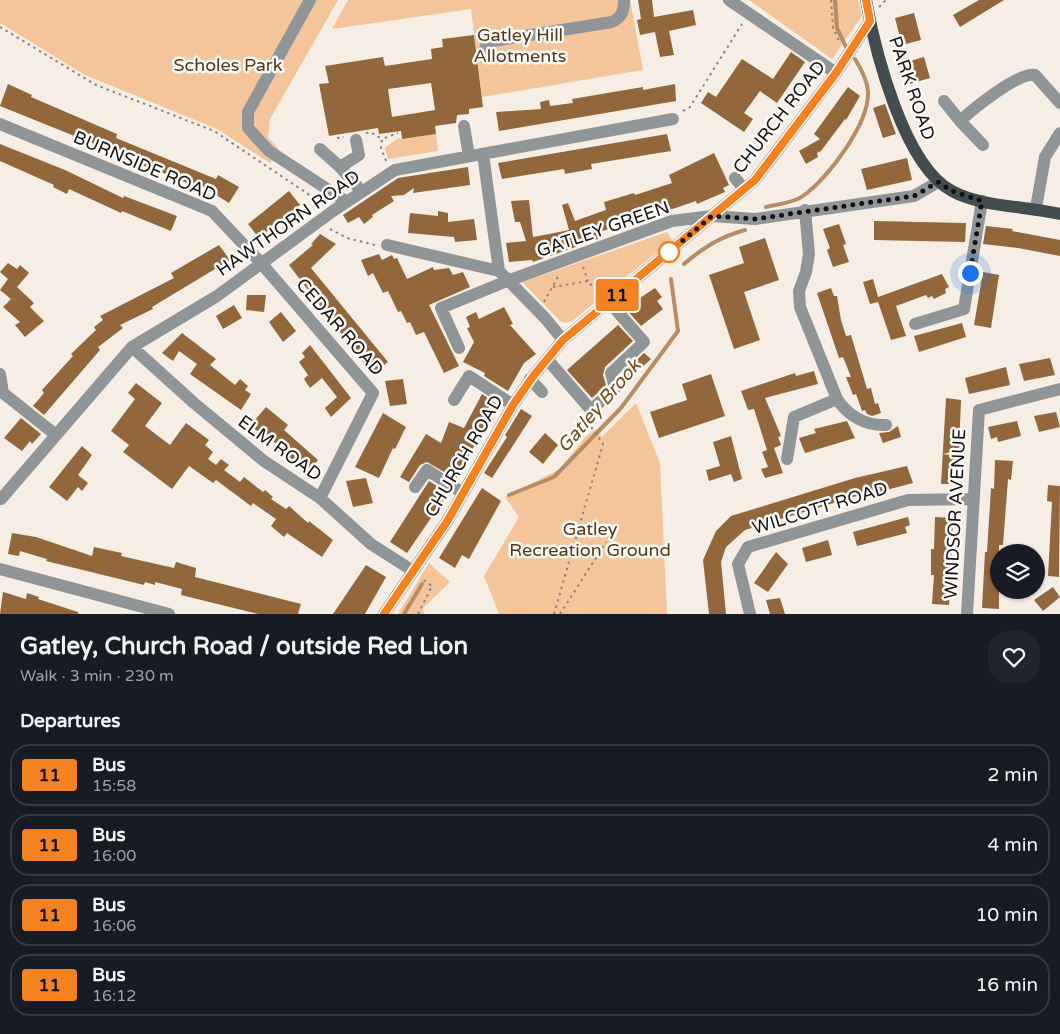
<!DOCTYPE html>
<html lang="en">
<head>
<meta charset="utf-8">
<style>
	:root { --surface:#171b24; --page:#20242c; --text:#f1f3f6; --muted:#9ea1a6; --line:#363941 }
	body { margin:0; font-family:"Varela Round",sans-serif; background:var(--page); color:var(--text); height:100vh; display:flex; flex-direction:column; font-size:19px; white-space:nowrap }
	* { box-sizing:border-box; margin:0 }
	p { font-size:16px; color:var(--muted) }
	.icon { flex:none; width:28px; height:28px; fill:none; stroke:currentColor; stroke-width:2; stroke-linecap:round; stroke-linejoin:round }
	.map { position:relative; height:614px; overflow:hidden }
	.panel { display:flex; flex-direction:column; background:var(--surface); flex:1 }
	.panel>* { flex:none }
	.badge { padding:0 10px; border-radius:4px; font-size:18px; line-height:32px }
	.fabs { position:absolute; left:990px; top:544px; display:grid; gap:10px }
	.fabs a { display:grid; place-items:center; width:55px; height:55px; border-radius:50%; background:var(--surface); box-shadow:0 1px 4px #0004; font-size:25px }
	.you { position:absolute; width:25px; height:25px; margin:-12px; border:4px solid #fff; border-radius:50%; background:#1a73e8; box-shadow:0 0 0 8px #1a73e833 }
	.map>.badge { position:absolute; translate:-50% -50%; box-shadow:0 0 0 2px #fff }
	h2 { padding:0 20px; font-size:19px; line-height:45px }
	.round { display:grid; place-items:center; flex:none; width:52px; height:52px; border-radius:20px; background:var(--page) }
	.overview { display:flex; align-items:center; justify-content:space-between; height:85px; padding:0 20px }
	h1 { font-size:24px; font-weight:700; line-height:38px }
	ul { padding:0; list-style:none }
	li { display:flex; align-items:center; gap:15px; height:62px; margin:0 10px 8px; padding:0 10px; border:2px solid var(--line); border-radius:20px }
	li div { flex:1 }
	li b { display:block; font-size:19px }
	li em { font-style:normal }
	li .badge { min-width:55px; font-weight:700; text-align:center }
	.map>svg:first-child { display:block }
	.green { fill:#f4c59a }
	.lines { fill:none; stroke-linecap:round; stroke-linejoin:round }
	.stream { stroke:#b98c61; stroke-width:4 }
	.building { fill:#92673c; fill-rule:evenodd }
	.path { stroke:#8b857f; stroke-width:2; stroke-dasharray:2.5 4; stroke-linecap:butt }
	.minor { stroke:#909597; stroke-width:12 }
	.major { stroke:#434c4f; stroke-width:12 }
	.line-casing { stroke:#fff; stroke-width:11 }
	.line { stroke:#f58220; stroke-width:8 }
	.walk { stroke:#15120f; stroke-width:5; stroke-dasharray:0 9 }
	.stop-dot { fill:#fff; stroke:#f58220; stroke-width:2.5 }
	.labels { text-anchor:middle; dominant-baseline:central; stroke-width:5; stroke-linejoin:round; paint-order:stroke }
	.park-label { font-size:18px; fill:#573614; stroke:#fefcfa }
	.street-label { font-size:18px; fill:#15120f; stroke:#fefcfa }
	.water-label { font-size:19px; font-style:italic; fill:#774916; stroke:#fefcfa }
</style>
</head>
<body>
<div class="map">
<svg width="1060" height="614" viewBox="0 0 1060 614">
	<rect width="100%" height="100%" fill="#f6ede5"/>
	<path class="green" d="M 0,0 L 338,0 L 270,119 L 268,137 L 279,150 L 270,163 L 217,129 L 85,75 L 0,23 Z
		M 348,0 L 630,0 L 643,70 L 482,97 L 471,9 L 332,29 Z
		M 749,0 L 858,0 L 862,16 L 832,59 Z
		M 436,134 L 438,151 L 388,159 L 385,148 L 398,138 L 402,139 Z
		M 667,232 L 672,240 L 572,321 L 565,323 L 560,321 L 522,282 Z
		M 636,403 L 660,463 L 667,614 L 499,614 L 484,576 L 519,517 L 505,497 L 560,469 L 586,436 L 596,429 L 602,437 Z
		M 429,563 L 450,582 L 423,608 L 424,614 L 398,614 Z"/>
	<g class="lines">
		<path class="stream" d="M 835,0 L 837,28 L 846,47
			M 766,207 C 777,204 794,203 803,196 C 828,178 870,123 868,91 C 867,81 860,67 855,59
			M 684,264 C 704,247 720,237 745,230
			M 509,495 L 554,477 L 621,408 L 678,331 L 671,279
			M 404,614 L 422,584"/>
	</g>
	<path class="building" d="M 638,0 L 652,0 L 654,17 L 693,10 L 696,25 L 669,31 L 674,55 L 660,57 L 655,32 L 640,35 L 637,20 L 641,19 Z
		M 979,0 L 1004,0 L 960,27 L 953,15 Z
		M 914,13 L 921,40 L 902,45 L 895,18 Z
		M 474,35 L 483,107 L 469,109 L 469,114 L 457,115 L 456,123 L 435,126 L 436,134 L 402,139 L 401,131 L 379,134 L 378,128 L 329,136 L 319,84 L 329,83 L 325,66 L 383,57 L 385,66 L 432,59 L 431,49 L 443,47 L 442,39 ZM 431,83 L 435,110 L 392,117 L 388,89 Z
		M 791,52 L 805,62 L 777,103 L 760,91 L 744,113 L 753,119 L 744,132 L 701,103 L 708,92 L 716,97 L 742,59 L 773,79 Z
		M 924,57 L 930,78 L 906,85 L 900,64 Z
		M 8,84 L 32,95 L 31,97 L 117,134 L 116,138 L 216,179 L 218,175 L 239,187 L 229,203 L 200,185 L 198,189 L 179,179 L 118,156 L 119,154 L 0,106 Z
		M 675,84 L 676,101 L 499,131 L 496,112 L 541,109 L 540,102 L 549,100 L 550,106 L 573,103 L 572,99 L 643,87 L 643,90 Z
		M 848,87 L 860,96 L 846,120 L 845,119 L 821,151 L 817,153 L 818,157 L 806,164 L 799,151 L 820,139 L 814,134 Z
		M 885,104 L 896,134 L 883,138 L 873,108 Z
		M 667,134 L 671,151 L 591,164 L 592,169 L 565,174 L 564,169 L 502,179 L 498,163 Z
		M 0,144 L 65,170 L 123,198 L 124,196 L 177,216 L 171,231 L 122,211 L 121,213 L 69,189 L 67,194 L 53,187 L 54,185 L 0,161 Z
		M 714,153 L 729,185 L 723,188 L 725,192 L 697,204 L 696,201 L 643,219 L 640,210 L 609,219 L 612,228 L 596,233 L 598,239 L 533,262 L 532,260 L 509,262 L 506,243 L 526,241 L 520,222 L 515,222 L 511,201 L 529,200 L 533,237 L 549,234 L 569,230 L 562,205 L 568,203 L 575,221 L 606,210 L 604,202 L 634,193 L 635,195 L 672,183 L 669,175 Z
		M 907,158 L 912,180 L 867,190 L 861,169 Z
		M 468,167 L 470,185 L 413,193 L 414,188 L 404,195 L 391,196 L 394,201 L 372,215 L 373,217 L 364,224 L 359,217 L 348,223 L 343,215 L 398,178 Z
		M 289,191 L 300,205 L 259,238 L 248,224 Z
		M 438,211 L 448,213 L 448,222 L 474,219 L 477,240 L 455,242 L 454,237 L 408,233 L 410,213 L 438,216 Z
		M 874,221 L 966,223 L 965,242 L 874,240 Z
		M 839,224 L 846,244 L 843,245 L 849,262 L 833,267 L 827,250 L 830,248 L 823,229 Z
		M 986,226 L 1013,229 L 1012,231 L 1060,240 L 1060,256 L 1018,248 L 983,244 Z
		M 320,234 L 336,244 L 311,268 L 388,362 L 372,374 L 289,265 L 313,245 L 311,244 Z
		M 765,238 L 779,280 L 744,292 L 760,340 L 734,349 L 709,275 L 744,263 L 739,247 Z
		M 219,245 L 230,260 L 152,307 L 153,309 L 120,325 L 123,328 L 98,347 L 100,350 L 44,415 L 33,406 L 44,393 L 42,390 L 73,356 L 71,354 L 96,330 L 94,327 L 103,320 L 100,316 L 174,278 L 171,273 Z
		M 379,254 L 382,260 L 392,255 L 394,259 L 397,258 L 407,279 L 433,267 L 434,270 L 449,268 L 453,275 L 463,272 L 470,287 L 429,305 L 459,366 L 444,373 L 424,332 L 416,335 L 410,322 L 407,323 L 401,311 L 398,312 L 388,291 L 383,293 L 373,273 L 368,276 L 361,260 Z
		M 8,263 L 17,269 L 20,265 L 29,273 L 17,287 L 34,303 L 30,307 L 44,321 L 25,337 L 15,325 L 20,322 L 3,307 L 11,299 L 0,290 L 8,279 L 0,272 Z
		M 983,272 L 999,275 L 991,328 L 974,325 Z
		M 942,274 L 949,287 L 945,289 L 946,293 L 934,299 L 932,296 L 928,298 L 926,295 L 896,306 L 906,336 L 891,340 L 878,302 L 870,304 L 863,282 L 873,279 L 878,297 Z
		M 655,288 L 662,297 L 657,301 L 663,309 L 641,326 L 625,308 Z
		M 831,288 L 834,296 L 837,296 L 841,320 L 846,336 L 851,335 L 867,389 L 871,388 L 875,404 L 878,403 L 881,413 L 872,416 L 867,414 L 865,410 L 862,411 L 856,394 L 853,395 L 846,377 L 851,377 L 843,357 L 839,358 L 817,293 Z
		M 247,295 L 266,295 L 264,312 L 246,310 Z
		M 234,305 L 242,318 L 223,329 L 216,316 Z
		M 504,307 L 513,324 L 510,325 L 536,354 L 524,363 L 508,391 L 484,376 L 485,373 L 463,362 L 474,342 L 467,328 L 470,327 L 466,317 L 476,312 L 479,319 Z
		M 281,312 L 296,331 L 283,342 L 269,322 Z
		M 962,323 L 966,337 L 919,352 L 914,336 Z
		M 618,325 L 633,341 L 605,367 L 603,375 L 606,385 L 592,398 L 567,370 Z
		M 182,333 L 216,359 L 210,365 L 235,385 L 240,379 L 248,386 L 245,390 L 251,394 L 241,410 L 190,374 L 197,364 L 179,351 L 173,361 L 162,353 Z
		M 310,345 L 351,398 L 331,417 L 325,408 L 337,397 L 322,378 L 310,388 L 304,379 L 308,375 L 299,362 L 305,357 L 302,353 Z
		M 644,353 L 651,359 L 624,384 L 620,376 Z
		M 1050,358 L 1055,375 L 1024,381 L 1019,364 Z
		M 1006,367 L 1010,385 L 969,394 L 965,378 Z
		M 814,371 L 818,384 L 765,398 L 781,436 L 778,437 L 781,445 L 774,448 L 783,473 L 765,478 L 761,469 L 768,467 L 762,452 L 767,450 L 754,409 L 748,410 L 741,391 L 795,373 L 796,376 Z
		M 711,374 L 725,416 L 659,438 L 650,412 L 687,400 L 682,384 Z
		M 403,379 L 407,404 L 390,406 L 385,381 Z
		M 136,383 L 162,403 L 145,426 L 170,445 L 186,423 L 209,440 L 205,445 L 213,452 L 208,459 L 216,465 L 221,459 L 229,465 L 224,470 L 240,482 L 244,477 L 263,492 L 265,490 L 273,497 L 271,499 L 286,509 L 289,506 L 308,523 L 309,521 L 333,540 L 322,557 L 287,533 L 284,537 L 271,526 L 276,519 L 253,503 L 251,506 L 216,480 L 213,483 L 189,466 L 172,489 L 123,452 L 129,445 L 111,431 L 135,399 L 128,393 Z
		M 482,394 L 497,404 L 456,479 L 427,462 L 420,465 L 409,482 L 400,477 L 426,434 L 441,443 L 449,422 L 464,428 Z
		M 946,398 L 961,400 L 959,450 L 943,454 L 959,456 L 957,484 L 941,484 Z
		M 266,407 L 288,425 L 284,430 L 318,460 L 308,473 L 284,452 L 286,450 L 250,426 Z
		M 521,409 L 532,416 L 492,478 L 484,473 L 507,437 L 505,435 Z
		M 1056,412 L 1060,427 L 1039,432 L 1034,416 Z
		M 383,413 L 406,427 L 395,449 L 393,448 L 379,478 L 355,467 Z
		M 21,418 L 41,434 L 32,444 L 30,441 L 22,451 L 4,438 Z
		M 847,421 L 855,438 L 805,453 L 799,438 L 816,433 L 814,429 Z
		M 1017,421 L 1021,436 L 998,442 L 997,437 L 991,439 L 988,427 Z
		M 898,426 L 901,437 L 883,443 L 879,433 L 889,432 Z
		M 545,433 L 558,445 L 543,464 L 529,452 Z
		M 731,436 L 742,479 L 734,482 L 731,474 L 709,481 L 706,470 L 720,466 L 713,442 Z
		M 82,446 L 92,455 L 78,475 L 88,483 L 82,491 L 78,487 L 67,501 L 49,487 Z
		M 995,460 L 1013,461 L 1011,480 L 1008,479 L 1003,545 L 999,545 L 999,609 L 982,608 L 985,552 L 987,552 L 991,488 L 994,489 Z
		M 907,466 L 913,483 L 860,497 L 860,495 L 745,530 L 726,547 L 721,562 L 726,614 L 709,614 L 703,560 L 716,531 L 731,516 L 855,478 Z
		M 366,478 L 373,503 L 353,507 L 346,481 Z
		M 429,481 L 448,493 L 407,553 L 390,542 Z
		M 1048,485 L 1060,486 L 1059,577 L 1048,576 L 1052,502 L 1047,501 Z
		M 482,488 L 501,501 L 469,559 L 462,555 L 455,568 L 439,558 Z
		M 908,517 L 910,525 L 905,527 L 907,533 L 857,546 L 853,532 Z
		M 935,517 L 953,518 L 949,605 L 932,604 L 934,575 L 931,575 L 931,549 L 934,549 Z
		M 12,533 L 36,537 L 92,556 L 94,547 L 122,553 L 121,556 L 174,568 L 176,562 L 196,568 L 195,577 L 301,604 L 298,614 L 258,614 L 181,595 L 182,589 L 155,582 L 155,585 L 145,582 L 144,585 L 46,561 L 47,559 L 20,551 L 19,556 L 8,554 Z
		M 828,540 L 832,555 L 806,562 L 802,548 Z
		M 776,552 L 788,564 L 768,592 L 754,583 Z
		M 366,565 L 386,577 L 365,614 L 333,614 Z
		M 1053,587 L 1060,597 L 1043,611 L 1034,600 Z
		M 3,592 L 26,599 L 27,593 L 39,597 L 38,599 L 78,612 L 78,614 L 0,614 Z
		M 780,598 L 785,614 L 770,614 L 766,600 Z"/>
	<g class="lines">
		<path class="path" d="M 831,0 L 833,28 L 840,43
			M 879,7 L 886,0
			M 0,27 L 96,85 L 214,131 L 323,204
			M 683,111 L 690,107 L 742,24
			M 366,133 L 370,132 L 382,139
			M 337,138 L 344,137
			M 386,161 L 381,148 L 382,139 L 398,133
			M 330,229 L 347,238 L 375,245
			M 583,267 L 588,281
			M 553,287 L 588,281 L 599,295
			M 544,302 L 559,275
			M 418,614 L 432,586 L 422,579
			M 554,614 L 603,444 L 587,421
			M 560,614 L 606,542"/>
		<path class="minor" d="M 310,0 L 248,112 L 248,128 L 269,151 L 347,202
			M 729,0 L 836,73
			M 485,50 L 487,42 L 612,22 C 622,17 624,11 624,0
			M 944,101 L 960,121
			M 0,124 L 212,211 L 261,263 L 373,393 L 320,498
			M 464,126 L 469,156
			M 983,145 L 960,121 C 973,109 1018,72 1035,75 L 1060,103
			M 320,149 L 340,167 L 362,192
			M 483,154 L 499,271
			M 340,167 L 359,155 L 356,140
			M 735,178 L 744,189
			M 1036,208 L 1045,157 L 1060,133
			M 387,245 L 499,271 L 545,318 L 563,340
			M 915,324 L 964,309 L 982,201
			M 132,347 L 194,403 L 264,461 L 320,498 L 371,544 L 413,571
			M 459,348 L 441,308 L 507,281 L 672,221 L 712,216 L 755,219 L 914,196 L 938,182
			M 547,359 L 591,410 L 615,388 L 611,373 L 644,342 L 609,302
			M 0,374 L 3,393 L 56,435
			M 530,379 L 542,392
			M 837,399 C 848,416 866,426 886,425
			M 454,400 L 469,376 L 513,405
			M 787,459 L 794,417 L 837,399 L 800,307 L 799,291 L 806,272 L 809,254 L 805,210
			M 415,487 L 427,470 L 463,493
			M 1,499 L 132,347 L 217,296 L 333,211 L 395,170 L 673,119
			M 0,569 L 169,614
			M 384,614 L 448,520 L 513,405 L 534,375 L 563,340 L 755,180 L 836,73 L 870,21
			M 750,614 L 738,564 L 748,547 L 908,500 L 973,499
			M 967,614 L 979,410 L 1060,389"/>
		<path class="major" d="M 866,0 C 875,51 904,166 952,191 C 981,207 1027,206 1060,214"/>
	</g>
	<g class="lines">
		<defs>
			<path id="line" d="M 384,614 L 448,520 L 513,405 L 534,375 L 563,340 L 755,180 L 836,73 L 870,21 L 866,0"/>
		</defs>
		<use href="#line" class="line-casing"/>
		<use href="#line" class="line"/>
		<path class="walk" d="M 669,252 L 712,216 L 755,219 L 914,196 L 938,182 L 952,191 L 982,201 L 970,273"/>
	</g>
	<circle class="stop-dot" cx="669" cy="252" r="10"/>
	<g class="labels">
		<g class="park-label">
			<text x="520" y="35">Gatley Hill<tspan x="520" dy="21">Allotments</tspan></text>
			<text x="228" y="65">Scholes Park</text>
			<text x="590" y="529">Gatley<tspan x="590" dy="21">Recreation Ground</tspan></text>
		</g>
		<g class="street-label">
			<text transform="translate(912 88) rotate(71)">PARK ROAD</text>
			<text transform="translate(779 117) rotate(-52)">CHURCH ROAD</text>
			<text transform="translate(145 166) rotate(23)">BURNSIDE ROAD</text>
			<text transform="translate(288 223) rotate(-35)">HAWTHORN ROAD</text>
			<text transform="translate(603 229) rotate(-19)">GATLEY GREEN</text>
			<text transform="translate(340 327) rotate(49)">CEDAR ROAD</text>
			<text transform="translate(280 448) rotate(36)">ELM ROAD</text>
			<text transform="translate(464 456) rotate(-60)">CHURCH ROAD</text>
			<text transform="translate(820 508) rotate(-17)">WILCOTT ROAD</text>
			<text transform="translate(955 514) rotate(-87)">WINDSOR AVENUE</text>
		</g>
		<g class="water-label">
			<text transform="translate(599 406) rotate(-49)">Gatley Brook</text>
		</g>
	</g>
</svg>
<div class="fabs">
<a><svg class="icon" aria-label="layers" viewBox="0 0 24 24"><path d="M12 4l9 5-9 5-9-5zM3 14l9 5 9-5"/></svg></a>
</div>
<div class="you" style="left:970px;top:273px"></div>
<b class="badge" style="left:617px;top:295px;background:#f58220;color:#111">11</b>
</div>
<section class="panel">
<div class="overview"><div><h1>Gatley, Church Road / outside Red Lion</h1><p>Walk · 3 min · 230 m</p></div><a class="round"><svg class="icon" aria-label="heart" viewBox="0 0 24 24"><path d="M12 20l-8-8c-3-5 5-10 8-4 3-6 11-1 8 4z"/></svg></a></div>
<h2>Departures</h2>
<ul>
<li><span class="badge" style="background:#f58220;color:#111">11</span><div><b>Bus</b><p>15:58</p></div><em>2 min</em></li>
<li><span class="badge" style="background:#f58220;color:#111">11</span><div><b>Bus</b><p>16:00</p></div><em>4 min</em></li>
<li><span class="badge" style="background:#f58220;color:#111">11</span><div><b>Bus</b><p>16:06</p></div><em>10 min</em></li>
<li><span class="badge" style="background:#f58220;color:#111">11</span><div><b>Bus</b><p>16:12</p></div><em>16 min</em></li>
</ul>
</section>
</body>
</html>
